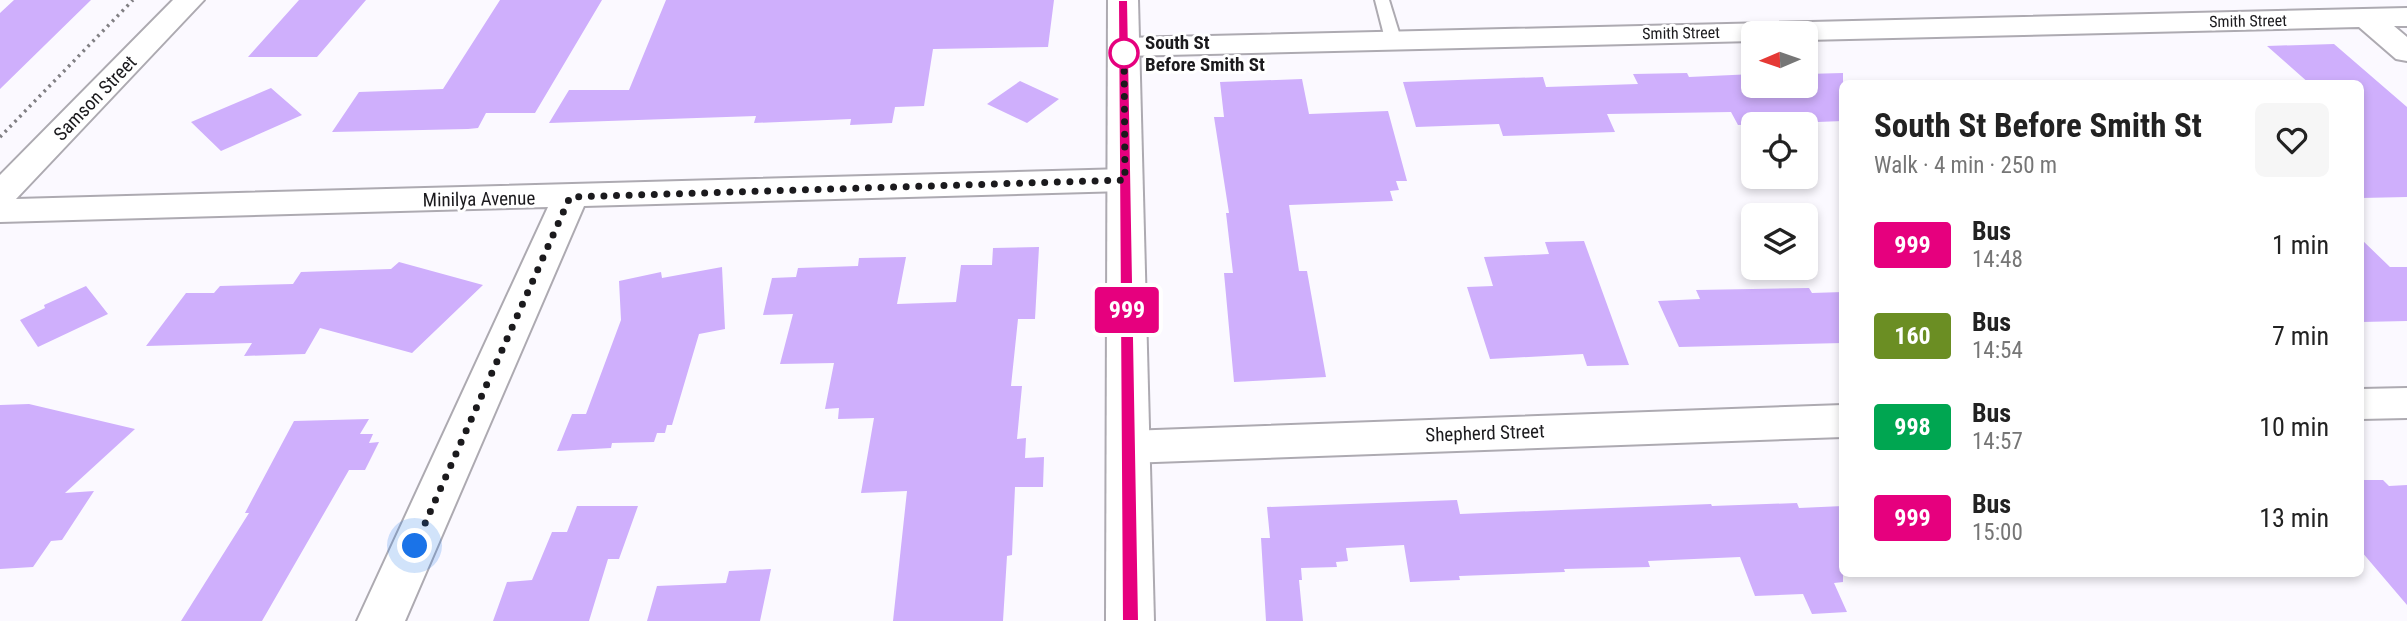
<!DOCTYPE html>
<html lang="en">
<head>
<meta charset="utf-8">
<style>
	:root { --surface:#fff; --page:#f6f6f6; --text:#222; --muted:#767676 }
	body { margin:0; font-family:"Roboto Condensed",sans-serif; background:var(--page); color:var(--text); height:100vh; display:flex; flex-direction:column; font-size:26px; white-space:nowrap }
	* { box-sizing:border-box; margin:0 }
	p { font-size:23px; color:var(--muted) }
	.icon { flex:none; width:38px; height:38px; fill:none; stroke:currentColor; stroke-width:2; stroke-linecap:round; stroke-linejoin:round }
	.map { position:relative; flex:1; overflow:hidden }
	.side { position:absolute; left:1839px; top:80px; width:525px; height:497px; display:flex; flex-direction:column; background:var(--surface); border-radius:10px; box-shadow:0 4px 10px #0003 }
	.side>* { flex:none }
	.badge { padding:0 14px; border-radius:5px; font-size:24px; line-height:46px }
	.needle { width:46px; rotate:268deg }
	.buttons { position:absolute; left:1741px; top:21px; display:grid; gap:14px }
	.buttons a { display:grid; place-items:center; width:77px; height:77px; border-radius:10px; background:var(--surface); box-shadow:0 4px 10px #0003; font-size:35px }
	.you { position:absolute; width:35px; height:35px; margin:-18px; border:5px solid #fff; border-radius:50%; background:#1a73e8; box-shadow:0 0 0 10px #1a73e833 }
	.map>.badge { position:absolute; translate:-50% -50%; box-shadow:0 0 0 4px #fff }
	.round { display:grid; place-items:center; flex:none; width:74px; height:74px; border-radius:10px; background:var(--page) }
	.summary { display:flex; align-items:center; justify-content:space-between; height:119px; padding:0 35px }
	h1 { font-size:33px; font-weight:700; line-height:52px }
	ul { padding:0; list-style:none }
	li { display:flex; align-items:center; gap:21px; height:91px; padding:0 35px }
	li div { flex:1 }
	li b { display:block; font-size:26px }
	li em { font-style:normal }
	li .badge { min-width:77px; font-weight:700; text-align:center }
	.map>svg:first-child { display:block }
	.building { fill:#cfaffc }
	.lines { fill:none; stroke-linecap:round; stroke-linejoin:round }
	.lane-casing { stroke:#adaab1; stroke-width:4 }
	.street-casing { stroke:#adaab1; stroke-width:4 }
	.primary-casing { stroke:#adaab1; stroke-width:4 }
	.path { stroke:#807f83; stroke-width:3.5; stroke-dasharray:2.5 4.5; stroke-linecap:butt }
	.lane { fill:#fff; fill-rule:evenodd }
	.street { fill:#fff; fill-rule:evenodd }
	.primary { fill:#fff; fill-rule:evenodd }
	.line { fill:#e6007e; stroke:#fff; stroke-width:2 }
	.walk { stroke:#1b1a1d; stroke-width:7; stroke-dasharray:0 12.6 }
	.stop-dot { fill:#fff; stroke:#e6007e; stroke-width:3.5 }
	.labels { text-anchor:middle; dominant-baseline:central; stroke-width:6; stroke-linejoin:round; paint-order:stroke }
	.far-street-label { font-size:16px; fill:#1b1a1d; stroke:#fff }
	.stop-label { font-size:19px; font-weight:bold; fill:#1b1a1d; stroke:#fff; text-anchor:start }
	.street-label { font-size:19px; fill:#1b1a1d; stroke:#fff }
</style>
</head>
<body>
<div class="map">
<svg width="2407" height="621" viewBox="0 0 2407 621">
	<rect width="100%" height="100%" fill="#fbf9ff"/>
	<path class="building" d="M 14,0 L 91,0 L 0,89 L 0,13 Z
		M 299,0 L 366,0 L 317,57 L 248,57 Z
		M 500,0 L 602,0 L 535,113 L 486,113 L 478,128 L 468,129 L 332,132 L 359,92 L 443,89 Z
		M 666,0 L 1054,0 L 1048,47 L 933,49 L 924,106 L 895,107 L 892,123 L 850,125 L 851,119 L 754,123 L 756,116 L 549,123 L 569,90 L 629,90 Z
		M 2334,44 L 2407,107 L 2407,197 L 2361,198 L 2361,84 L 2310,84 L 2267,46 Z
		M 1687,73 L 1689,77 L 1754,74 L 1754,86 L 1806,86 L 1806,74 L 1843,73 L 1843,121 L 1738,125 L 1731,112 L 1607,114 L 1615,132 L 1503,136 L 1499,124 L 1416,127 L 1403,82 L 1543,77 L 1546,87 L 1638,84 L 1633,74 Z
		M 1302,79 L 1309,114 L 1388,111 L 1407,181 L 1396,181 L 1399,190 L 1390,191 L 1393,201 L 1289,205 L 1299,271 L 1307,271 L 1326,377 L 1234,382 L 1224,273 L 1233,273 L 1226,213 L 1229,213 L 1214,117 L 1224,117 L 1220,82 Z
		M 1020,81 L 1059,99 L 1027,123 L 987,104 Z
		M 271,88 L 302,115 L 221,151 L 191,122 Z
		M 2361,239 L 2390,267 L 2407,267 L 2407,321 L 2361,322 Z
		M 1584,241 L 1629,365 L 1587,366 L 1583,354 L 1490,359 L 1467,287 L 1493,286 L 1484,257 L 1549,254 L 1545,242 Z
		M 1039,247 L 1035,319 L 1018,319 L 1011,386 L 1022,386 L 1017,439 L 1026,438 L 1025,458 L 1044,457 L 1043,487 L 1015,487 L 1012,555 L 1007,556 L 1003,621 L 893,621 L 907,491 L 861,493 L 874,418 L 838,419 L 839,408 L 825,409 L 834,363 L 780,364 L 793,314 L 763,315 L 772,278 L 796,277 L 798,268 L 858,266 L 859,258 L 906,257 L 897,304 L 956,302 L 961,265 L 992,265 L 993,248 Z
		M 399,262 L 483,285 L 412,353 L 320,328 L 305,354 L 244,356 L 252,343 L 146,346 L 186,293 L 214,293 L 220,286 L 293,284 L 301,272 L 391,269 Z
		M 722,267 L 725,329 L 699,334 L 672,425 L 667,425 L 665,433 L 657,433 L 654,442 L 612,443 L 611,448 L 557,451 L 572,414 L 586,414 L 621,320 L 619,281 L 661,272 L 662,278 Z
		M 86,286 L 108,314 L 38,347 L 20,320 L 45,308 L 44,305 Z
		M 1809,288 L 1812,293 L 1843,292 L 1843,343 L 1679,347 L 1658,301 L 1700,299 L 1696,290 Z
		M 29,404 L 135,429 L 65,493 L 94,491 L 62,540 L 51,541 L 33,567 L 0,569 L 0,405 Z
		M 369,419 L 360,434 L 373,434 L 369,443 L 379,442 L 365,470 L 349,470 L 262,621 L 181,621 L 249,513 L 245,513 L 294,421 Z
		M 2361,480 L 2383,480 L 2389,486 L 2407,485 L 2407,605 L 2361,551 Z
		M 1457,500 L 1460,514 L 1711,504 L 1712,506 L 1797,503 L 1799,508 L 1843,506 L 1843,582 L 1834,583 L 1847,612 L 1812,614 L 1803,594 L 1755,596 L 1740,557 L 1648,561 L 1650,567 L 1564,569 L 1565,572 L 1459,576 L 1460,580 L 1410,582 L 1404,545 L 1346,548 L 1348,561 L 1336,562 L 1337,567 L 1301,568 L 1302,580 L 1299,580 L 1303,621 L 1266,621 L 1261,538 L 1270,538 L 1267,507 Z
		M 577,506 L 638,506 L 619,559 L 608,559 L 589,621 L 493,621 L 507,582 L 532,580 L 552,532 L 567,532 Z
		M 771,569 L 760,621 L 647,621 L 657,586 L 726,583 L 729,571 Z"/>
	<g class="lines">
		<defs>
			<path id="lane" d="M 1375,0 L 1389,0 L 1401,39 L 1398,42 L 1393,44 L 1385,39 Z"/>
			<path id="street" d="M 173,0 L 204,0 L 16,199 L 1125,169 L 1137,172 L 1142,180 L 1137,188 L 1125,191 L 584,206 L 405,621 L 357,621 L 548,207 L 0,222 L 0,175 Z
				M 2407,8 L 2407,26 L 2394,26 L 2407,37 L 2407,61 L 2396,59 L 2359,27 L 1806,40 L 1806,33 L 1754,33 L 1754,41 L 1124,56 L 1113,54 L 1109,47 L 1113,40 L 1124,38 Z
				M 2407,388 L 2407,418 L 2361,419 L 2361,389 Z
				M 1843,405 L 1843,437 L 1128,463 L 1113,459 L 1107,447 L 1113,435 L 1128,431 Z"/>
			<path id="primary" d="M 1108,0 L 1138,0 L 1154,621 L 1106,621 Z"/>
		</defs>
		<use href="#lane" class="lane-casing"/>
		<use href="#street" class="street-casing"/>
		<use href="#primary" class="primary-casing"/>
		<path class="path" d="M 0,137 L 133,0"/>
		<use href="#lane" class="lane"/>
		<use href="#street" class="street"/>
		<use href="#primary" class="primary"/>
	</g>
	<path class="line" d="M 1118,0 L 1128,0 L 1139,621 L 1122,621 Z"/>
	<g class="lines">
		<path class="walk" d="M 415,546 L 570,197 L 1125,180 L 1124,47 L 1124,53"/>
	</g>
	<circle class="stop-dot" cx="1124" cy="53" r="14"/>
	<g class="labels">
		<g class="far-street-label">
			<text transform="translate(2248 21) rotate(-1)">Smith Street</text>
			<text transform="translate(1681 33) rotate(-1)">Smith Street</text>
		</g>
		<g class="stop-label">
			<text x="1145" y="42">South St<tspan x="1145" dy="22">Before Smith St</tspan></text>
		</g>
		<g class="street-label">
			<text transform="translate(95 98) rotate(-46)">Samson Street</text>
			<text transform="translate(479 199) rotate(-1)">Minilya Avenue</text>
			<text transform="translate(1485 433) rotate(-2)">Shepherd Street</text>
		</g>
	</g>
</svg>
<div class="buttons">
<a><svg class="needle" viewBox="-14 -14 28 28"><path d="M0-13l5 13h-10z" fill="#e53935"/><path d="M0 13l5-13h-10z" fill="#767676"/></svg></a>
<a><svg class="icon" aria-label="locate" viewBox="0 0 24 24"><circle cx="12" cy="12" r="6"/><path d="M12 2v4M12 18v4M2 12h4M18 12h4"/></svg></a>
<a><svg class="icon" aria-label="layers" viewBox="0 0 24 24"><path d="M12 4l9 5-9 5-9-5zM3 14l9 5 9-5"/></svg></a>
</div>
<div class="you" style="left:415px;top:546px"></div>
<b class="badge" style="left:1127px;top:310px;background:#e6007e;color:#fff">999</b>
<section class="side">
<div class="summary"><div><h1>South St Before Smith St</h1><p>Walk · 4 min · 250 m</p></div><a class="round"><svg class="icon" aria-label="heart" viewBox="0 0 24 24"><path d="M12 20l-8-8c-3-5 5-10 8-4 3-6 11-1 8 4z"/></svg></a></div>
<ul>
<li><span class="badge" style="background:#e6007e;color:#fff">999</span><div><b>Bus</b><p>14:48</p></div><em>1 min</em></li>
<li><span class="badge" style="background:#6b8e23;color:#fff">160</span><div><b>Bus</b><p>14:54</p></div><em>7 min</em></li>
<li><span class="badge" style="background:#00a651;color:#fff">998</span><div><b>Bus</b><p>14:57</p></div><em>10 min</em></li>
<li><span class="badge" style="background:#e6007e;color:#fff">999</span><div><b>Bus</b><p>15:00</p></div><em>13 min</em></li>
</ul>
</section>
</div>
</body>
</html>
